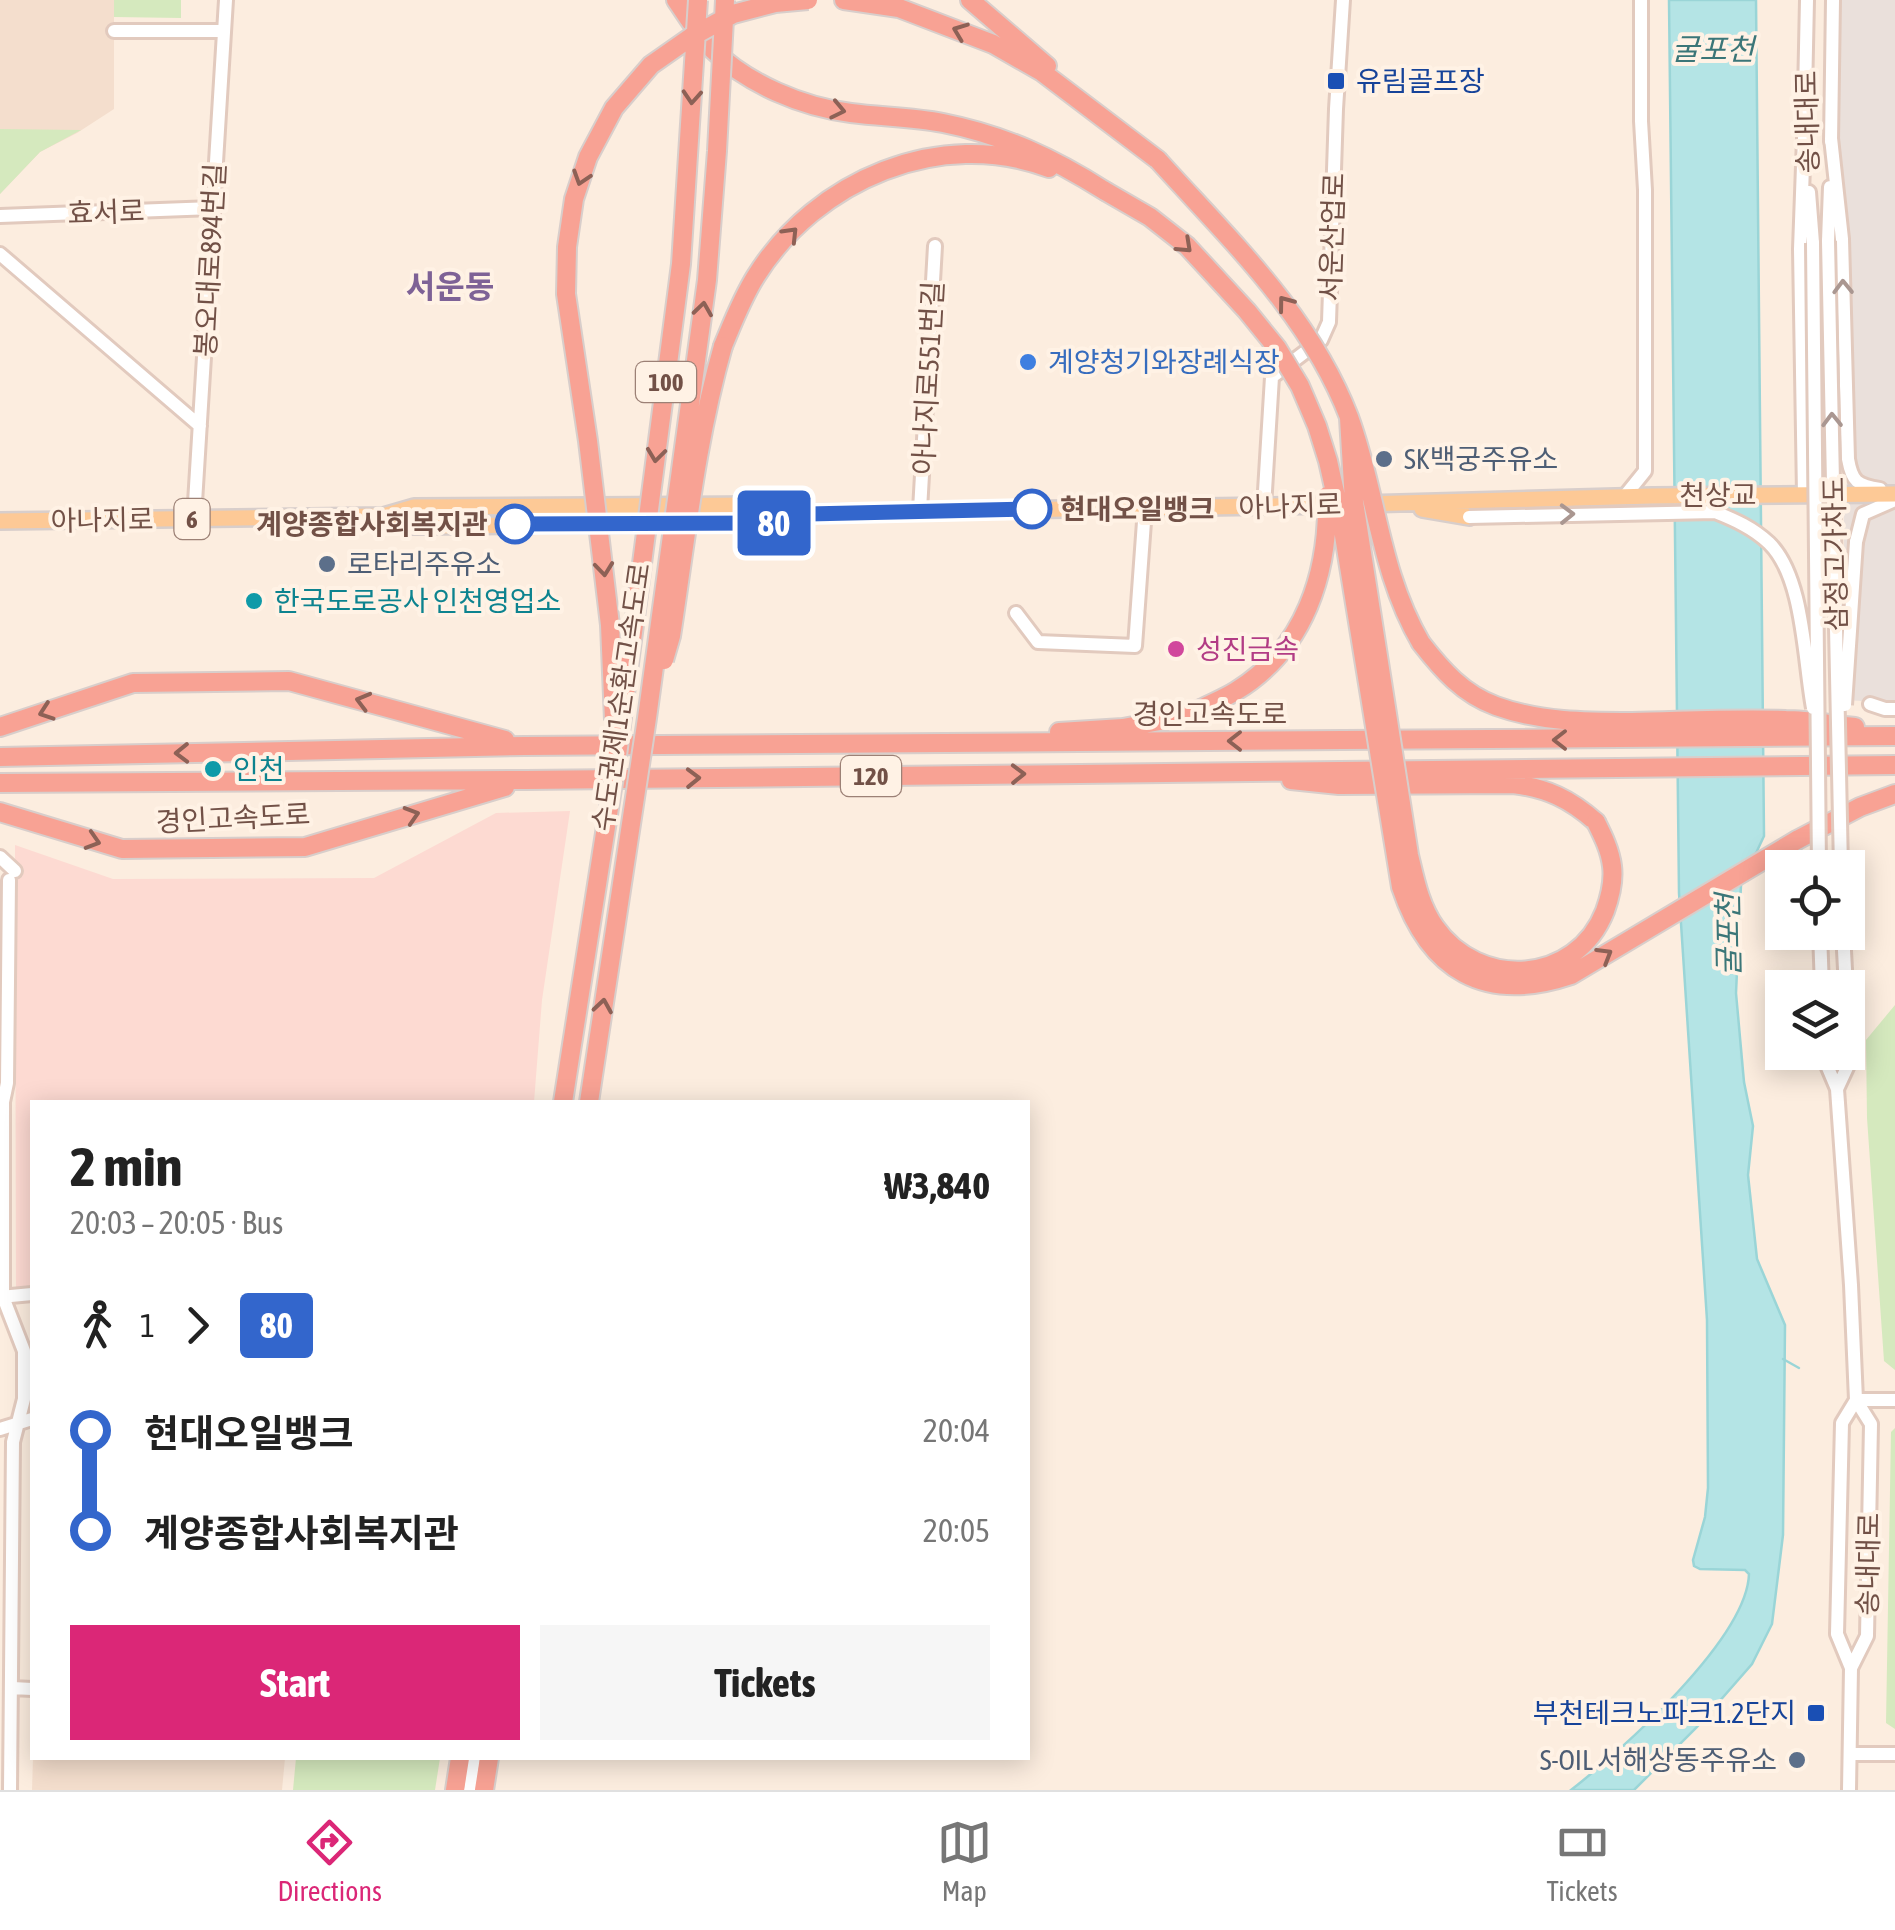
<!DOCTYPE html>
<html lang="en">
<head>
<meta charset="utf-8">
<style>
	:root { --surface:#fff; --page:#f6f6f6; --text:#222; --muted:#767676; --line:#e0e0e0; --accent:#db2777 }
	body { margin:0; font-family:"Asap Condensed","Noto Sans KR",sans-serif; background:var(--page); color:var(--text); height:100vh; display:flex; flex-direction:column; font-size:38px; white-space:nowrap }
	* { box-sizing:border-box; margin:0 }
	p { font-size:32px; color:var(--muted) }
	.icon { flex:none; width:55px; height:55px; fill:none; stroke:currentColor; stroke-width:2; stroke-linecap:round; stroke-linejoin:round }
	.map { position:relative; flex:1; overflow:hidden }
	.panel { position:absolute; left:30px; top:1100px; width:1000px; height:660px; display:flex; flex-direction:column; background:var(--surface); border-radius:0px; box-shadow:0 5px 25px #0003 }
	.panel>* { flex:none }
	.badge { padding:0 20px; border-radius:8px; font-size:35px; line-height:65px }
	.controls { position:absolute; left:1765px; top:850px; display:grid; gap:20px }
	.controls a { display:grid; place-items:center; width:100px; height:100px; border-radius:0px; background:var(--surface); box-shadow:0 5px 25px #0003; font-size:50px }
	.map>.badge { position:absolute; translate:-50% -50%; box-shadow:0 0 0 5px #fff }
	.legs { display:flex; align-items:center; gap:15px; height:110px; padding:0 40px; font-size:32px }
	.legs p { margin-inline-start:auto }
	.head { display:flex; align-items:center; justify-content:space-between; height:170px; padding:0 40px }
	h1 { font-size:55px; font-weight:700; line-height:75px }
	.button { display:flex; gap:20px; margin-top:auto; padding:20px 40px }
	.button a { flex:1; height:115px; border-radius:0px; background:var(--accent); color:#fff; font-size:40px; font-weight:700; line-height:115px; text-align:center }
	.button a+a { background:var(--page); color:var(--text) }
	ul { padding:0 40px; list-style:none }
	li { display:flex; align-items:center; gap:35px; height:100px; font-size:38px }
	li i { display:grid; place-items:center; width:15px; height:100%; margin:0 12px; background:currentColor }
	li i::after { content:''; width:25px; height:25px; margin:-12px; border:8px solid; border-radius:50%; background:var(--surface) }
	li p { margin-inline-start:auto }
	li:first-child i { background:linear-gradient(#0000 50%,currentColor 0) }
	li:last-child i { background:linear-gradient(currentColor 50%,#0000 0) }
	.tab-bar { display:flex; justify-content:space-around; align-items:center; height:140px; border-top:2px solid var(--line); background:var(--surface); font-size:28px; color:var(--muted) }
	.tab-bar a { display:grid; justify-items:center; gap:5px }
	.tab-bar .on { color:var(--accent) }
	.map>svg:first-child { display:block }
	.residential { fill:#f4decd }
	.commercial { fill:#fddad2 }
	.industrial { fill:#eae0db }
	.green { fill:#d5e9be }
	.water { fill:#b4e4e5; stroke:#9ad5d7; stroke-width:2.5 }
	.lines { fill:none; stroke-linecap:round; stroke-linejoin:round }
	.stream { stroke:#9ad5d7; stroke-width:2.5 }
	.minor-casing { stroke:#e2cabe; stroke-width:18 }
	.major-casing { stroke:#d8cecb; stroke-width:20 }
	.highway-casing { stroke:#d8cecb; stroke-width:22 }
	.minor { stroke:#fff; stroke-width:12 }
	.major { stroke:#fdc996; stroke-width:15 }
	.highway { stroke:#f8a294; stroke-width:18 }
	.minor-bridge-casing { stroke:#e2cabe; stroke-width:18; stroke-linecap:butt }
	.highway-bridge-casing { stroke:#d8cecb; stroke-width:22; stroke-linecap:butt }
	.minor-bridge { stroke:#fff; stroke-width:12 }
	.highway-bridge { stroke:#f8a294; stroke-width:18 }
	.oneway { stroke:#8d6156 }
	.oneway2 { stroke:#aa9791 }
	.line-1-casing { stroke:#fff; stroke-width:22 }
	.line-1 { stroke:#36c; stroke-width:15 }
	.transit-dot { fill:#1a4fb4; stroke:#fff2e5; stroke-width:4 }
	.shop-dot { fill:#3f7fe0; stroke:#fff2e5; stroke-width:4 }
	.service-dot { fill:#5c6f8a; stroke:#fff2e5; stroke-width:4 }
	.stop-1-dot { fill:#fff; stroke:#36c; stroke-width:5 }
	.culture-dot { fill:#0f9aa8; stroke:#fff2e5; stroke-width:4 }
	.hotel-dot { fill:#d1479c; stroke:#fff2e5; stroke-width:4 }
	.labels { text-anchor:middle; dominant-baseline:central; stroke-width:8; stroke-linejoin:round; paint-order:stroke }
	.shield { fill:#fff2e5; stroke:#9c8176; stroke-width:2.5 }
	.shield-label { font-size:25px; font-weight:bold; fill:#725147 }
	.transit-label { font-size:28px; fill:#164399; stroke:#fff2e5; text-anchor:start }
	.street-label { font-size:28px; fill:#725147; stroke:#fff2e5 }
	.shop-label { font-size:28px; fill:#366cbe; stroke:#fff2e5; text-anchor:start }
	.service-label { font-size:28px; fill:#4e5e75; stroke:#fff2e5; text-anchor:start }
	.stop-label { font-size:28px; font-weight:bold; fill:#725147; stroke:#fff2e5; text-anchor:start }
	.culture-label { font-size:28px; fill:#0d838f; stroke:#fff2e5; text-anchor:start }
	.hotel-label { font-size:28px; fill:#b23c85; stroke:#fff2e5; text-anchor:start }
	.water-label { font-size:30px; font-style:italic; fill:#3b7678; stroke:#fff2e5 }
	.quarter-label { font-size:32px; font-weight:bold; fill:#7e6296; stroke:#fff2e5 }
</style>
</head>
<body>
<div class="map">
<svg width="1895" height="1790" viewBox="0 0 1895 1790">
	<rect width="100%" height="100%" fill="#fceddf"/>
	<path class="residential" d="M 0,0 L 114,0 L 114,109 L 77,133 L 40,152 L 0,194 Z
		M 30,1448 L 32,1448 L 32,1655 L 31,1652 Z
		M 33,1758 L 285,1758 L 282,1790 L 32,1790 Z"/>
	<path class="commercial" d="M 570,811 L 542,1000 L 534,1102 L 32,1102 L 32,1286 L 16,1287 L 15,845 L 113,879 L 374,878 L 496,813 Z"/>
	<path class="industrial" d="M 1833,0 L 1895,0 L 1895,703 L 1845,700 L 1842,239 L 1831,138 Z"/>
	<path class="green" d="M 114,0 L 181,0 L 181,18 L 114,17 Z
		M 0,129 L 81,130 L 40,152 L 0,194 Z
		M 1895,1005 L 1895,1370 L 1884,1361 L 1867,1118 L 1866,1040 Z
		M 1895,1428 L 1895,1729 L 1886,1723 L 1891,1432 Z
		M 296,1758 L 440,1758 L 435,1790 L 293,1790 Z"/>
	<path class="water" d="M 1669,0 L 1756,0 L 1764,836 L 1741,885 L 1736,993 L 1744,1082 L 1753,1126 L 1748,1175 L 1757,1259 L 1785,1325 L 1783,1535 L 1772,1624 L 1752,1664 L 1697,1727 L 1634,1790 L 1571,1790 C 1621,1751 1747,1639 1749,1574 L 1745,1570 L 1700,1569 L 1694,1566 L 1693,1560 L 1705,1517 L 1708,1488 L 1707,1320 L 1679,893 Z"/>
	<g class="lines">
		<path class="stream" d="M 1783,1359 L 1799,1368"/>
		<defs>
			<path id="minor" d="M 114,31 L 224,31
				M 1831,138 L 1842,239 L 1848,459 C 1852,482 1857,485 1880,489
				M 1804,142 L 1807,0
				M 1831,142 L 1833,0
				M 1809,192 L 1813,243
				M 0,216 L 213,208
				M 1828,241 L 1830,187
				M 0,254 L 200,426
				M 1804,495 L 1800,249 L 1804,138
				M 1624,497 L 1645,471 L 1645,190 L 1641,121 L 1641,0
				M 1264,507 L 1272,377 L 1321,340 L 1329,322 L 1336,109 L 1343,0
				M 920,510 L 935,246
				M 194,519 L 226,0
				M 1856,542 L 1863,514 L 1895,500
				M 1016,613 L 1038,642 L 1135,646 L 1145,508
				M 1870,704 L 1885,709 L 1895,709
				M 0,857 L 15,871
				M 9,880 L 7,1083 L 3,1102 L 3,1297 L 24,1351 L 24,1399 L 13,1442 L 10,1790
				M 1820,932 L 1822,988
				M 1843,932 L 1846,988
				M 1825,1052 L 1826,1063 L 1837,1089 L 1851,1285 L 1856,1400 L 1871,1424 L 1867,1636 L 1851,1668
				M 1837,1089 L 1850,1061 L 1848,1017
				M 0,1297 L 32,1294
				M 1856,1400 L 1895,1400
				M 0,1429 L 32,1419
				M 12,1688 L 32,1689
				M 1850,1754 L 1895,1754
				M 470,1790 L 474,1758
				M 1849,1790 L 1851,1668 L 1837,1634 L 1842,1423 L 1856,1400"/>
			<path id="major" d="M 1364,504 L 1652,496 L 1895,494
				M 1422,509 L 1469,517
				M 383,516 L 413,526 L 784,523 L 808,513 L 1336,505
				M 0,521 L 383,516 L 414,507 L 784,505 L 808,513"/>
			<path id="highway" d="M 676,0 C 687,16 699,36 713,50 C 748,84 802,107 851,113 C 882,117 912,117 943,123 C 1004,135 1053,158 1105,191
				M 844,0 L 899,8 L 993,44 L 1042,72 L 1158,160
				M 970,0 L 1047,66
				M 723,346 C 733,322 742,298 756,276 C 816,180 940,127 1049,168
				M 1421,643 C 1442,670 1463,694 1496,706 C 1540,722 1586,722 1632,722 C 1684,721 1735,718 1786,720 C 1809,720 1832,725 1855,727
				M 0,727 L 133,683 L 289,681 L 505,740
				M 1059,732 L 1123,728 L 1165,720 L 1201,709
				M 0,757 L 525,746 L 1895,736
				M 1291,780 L 1339,785 L 1513,784 C 1547,788 1570,799 1596,822
				M 0,783 L 526,780 L 1895,765
				M 0,812 L 122,849 L 305,847 L 505,787
				M 1797,840 L 1860,807 L 1895,794
				M 455,1790 L 460,1758
				M 484,1790 L 489,1758"/>
		</defs>
		<use href="#minor" class="minor-casing"/>
		<use href="#major" class="major-casing"/>
		<use href="#highway" class="highway-casing"/>
		<use href="#minor" class="minor"/>
		<use href="#major" class="major"/>
		<use href="#highway" class="highway"/>
		<defs>
			<path id="minor-bridge" d="M 1828,241 L 1841,868
				M 1813,243 L 1819,868
				M 1469,517 L 1715,512 C 1735,520 1753,528 1769,543 C 1804,577 1804,660 1813,708
				M 1845,705 L 1856,542"/>
			<path id="highway-bridge" d="M 1158,160 C 1230,240 1310,315 1349,417 C 1377,493 1379,571 1421,643
				M 1105,191 L 1150,217 L 1187,246 L 1247,311 L 1277,348 L 1300,386 L 1317,426 L 1328,461 L 1342,523 L 1401,887 C 1429,971 1485,1004 1571,975 L 1797,840
				M 1349,418 L 1354,502 L 1409,855 C 1415,880 1420,906 1435,927 C 1479,990 1576,985 1605,911 C 1610,897 1614,881 1612,866 C 1610,850 1603,836 1596,822
				M 664,660 L 671,636 C 686,539 696,440 723,346
				M 1201,709 C 1212,703 1225,698 1236,691 C 1305,649 1329,573 1327,496
				M 614,720 L 610,625 L 588,441 L 566,294 L 567,247 L 574,199 L 588,157 L 614,108 L 651,65 L 691,37 L 733,14 L 775,3 L 808,0
				M 563,1102 L 616,763 L 681,264 L 698,0
				M 589,1102 L 647,718 L 707,280 L 717,151 L 725,0"/>
		</defs>
		<use href="#minor-bridge" class="minor-bridge-casing"/>
		<use href="#highway-bridge" class="highway-bridge-casing"/>
		<use href="#minor-bridge" class="minor-bridge"/>
		<use href="#highway-bridge" class="highway-bridge"/>
	</g>
	<defs><path id="oneway-chevron" d="M-2-3.5L2.5 0L-2 3.5" fill="none" stroke-width="1.6" stroke-linecap="round" stroke-linejoin="round" transform="scale(2.5)"/></defs>
	<g class="oneway">
		<use href="#oneway-chevron" transform="translate(960 31) rotate(-159)"/>
		<use href="#oneway-chevron" transform="translate(692 97) rotate(94)"/>
		<use href="#oneway-chevron" transform="translate(838 110) rotate(12)"/>
		<use href="#oneway-chevron" transform="translate(581 178) rotate(108)"/>
		<use href="#oneway-chevron" transform="translate(791 234) rotate(-46)"/>
		<use href="#oneway-chevron" transform="translate(1185 246) rotate(43)"/>
		<use href="#oneway-chevron" transform="translate(1285 303) rotate(-127)"/>
		<use href="#oneway-chevron" transform="translate(703 309) rotate(-82)"/>
		<use href="#oneway-chevron" transform="translate(656 455) rotate(97)"/>
		<use href="#oneway-chevron" transform="translate(604 569) rotate(84)"/>
		<use href="#oneway-chevron" transform="translate(363 701) rotate(-165)"/>
		<use href="#oneway-chevron" transform="translate(46 712) rotate(161)"/>
		<use href="#oneway-chevron" transform="translate(1560 740) rotate(180)"/>
		<use href="#oneway-chevron" transform="translate(1235 741) rotate(180)"/>
		<use href="#oneway-chevron" transform="translate(182 753) rotate(179)"/>
		<use href="#oneway-chevron" transform="translate(1018 774) rotate(-1)"/>
		<use href="#oneway-chevron" transform="translate(693 778) rotate(-1)"/>
		<use href="#oneway-chevron" transform="translate(412 815) rotate(-17)"/>
		<use href="#oneway-chevron" transform="translate(93 841) rotate(17)"/>
		<use href="#oneway-chevron" transform="translate(1605 955) rotate(-31)"/>
		<use href="#oneway-chevron" transform="translate(603 1006) rotate(-81)"/>
	</g>
	<g class="oneway2">
		<use href="#oneway-chevron" transform="translate(1843 287) rotate(-91)"/>
		<use href="#oneway-chevron" transform="translate(1832 420) rotate(-91)"/>
		<use href="#oneway-chevron" transform="translate(1567 514) rotate(-1)"/>
	</g>
	<g class="lines">
		<defs>
			<path id="line-1" d="M 515,524 L 784,523 L 808,514 L 1032,509"/>
		</defs>
		<use href="#line-1" class="line-1-casing"/>
		<use href="#line-1" class="line-1"/>
	</g>
	<g class="transit-dot">
		<rect x="1326" y="71" width="20" height="20" rx="5"/>
		<rect x="1806" y="1703" width="20" height="20" rx="5"/>
	</g>
	<circle class="shop-dot" cx="1028" cy="362" r="10"/>
	<g class="service-dot">
		<circle cx="1384" cy="459" r="10"/>
		<circle cx="327" cy="564" r="10"/>
		<circle cx="1797" cy="1760" r="10"/>
	</g>
	<g class="stop-1-dot">
		<circle cx="1032" cy="509" r="18"/>
		<circle cx="515" cy="524" r="18"/>
	</g>
	<g class="culture-dot">
		<circle cx="254" cy="601" r="10"/>
		<circle cx="213" cy="769" r="10"/>
	</g>
	<circle class="hotel-dot" cx="1176" cy="649" r="10"/>
	<g class="labels">
		<g class="shield">
			<rect x="636" y="362" width="60" height="40" rx="8"/>
			<rect x="174.5" y="499" width="35" height="40" rx="8"/>
			<rect x="841" y="756" width="60" height="40" rx="8"/>
		</g>
		<g class="shield-label">
			<text x="666" y="382">100</text>
			<text x="192" y="519">6</text>
			<text x="871" y="776">120</text>
		</g>
		<g class="transit-label">
			<text x="1356" y="81">유림골프장</text>
			<text x="1796" y="1713" text-anchor="end">부천테크노파크1.2단지</text>
		</g>
		<g class="street-label">
			<text transform="translate(1807 122) rotate(-91)">송내대로</text>
			<text transform="translate(106 212) rotate(-2)">효서로</text>
			<text transform="translate(1332 237) rotate(-88)">서운산업로</text>
			<text transform="translate(210 260) rotate(-87)">봉오대로894번길</text>
			<text transform="translate(928 378) rotate(-87)">아나지로551번길</text>
			<text x="1718" y="495">천상교</text>
			<text transform="translate(1290 506) rotate(-2)">아나지로</text>
			<text transform="translate(102 520) rotate(-1)">아나지로</text>
			<text transform="translate(1835 554) rotate(-91)">삼정고가차도</text>
			<text transform="translate(621 697) rotate(-82)">수도권제1순환고속도로</text>
			<text x="1210" y="714">경인고속도로</text>
			<text transform="translate(233 818) rotate(-3)">경인고속도로</text>
			<text transform="translate(1868 1564) rotate(-89)">송내대로</text>
		</g>
		<g class="shop-label">
			<text x="1048" y="362">계양청기와장례식장</text>
		</g>
		<g class="service-label">
			<text x="1404" y="459">SK백궁주유소</text>
			<text x="347" y="564">로타리주유소</text>
			<text x="1777" y="1760" text-anchor="end">S-OIL 서해상동주유소</text>
		</g>
		<g class="stop-label">
			<text x="1060" y="509">현대오일뱅크</text>
			<text x="488" y="524" text-anchor="end">계양종합사회복지관</text>
		</g>
		<g class="culture-label">
			<text x="274" y="601">한국도로공사 인천영업소</text>
			<text x="233" y="769">인천</text>
		</g>
		<g class="hotel-label">
			<text x="1196" y="649">성진금속</text>
		</g>
		<g class="water-label">
			<text x="1713" y="49">굴포천</text>
			<text transform="translate(1728 935) rotate(-91)">굴포천</text>
		</g>
		<g class="quarter-label">
			<text x="450" y="286">서운동</text>
		</g>
	</g>
</svg>
<div class="controls">
<a><svg class="icon" aria-label="locate" viewBox="0 0 24 24"><circle cx="12" cy="12" r="6"/><path d="M12 2v4M12 18v4M2 12h4M18 12h4"/></svg></a>
<a><svg class="icon" aria-label="layers" viewBox="0 0 24 24"><path d="M12 4l9 5-9 5-9-5zM3 14l9 5 9-5"/></svg></a>
</div>
<b class="badge" style="left:774px;top:523px;background:#36c;color:#fff">80</b>
<section class="panel">
<div class="head"><div><h1>2 min</h1><p>20:03 – 20:05 · Bus</p></div><b>₩3,840</b></div>
<div class="legs"><svg class="icon" aria-label="walk" viewBox="0 0 24 24"><circle cx="13" cy="4" r="2"/><path d="M13 8l-2 6 4 7M11 14l-3 7M7 12l3-4h3l4 4"/></svg>1<svg class="icon" aria-label="forward" viewBox="0 0 24 24"><path d="M9 5l7 7-7 7"/></svg><b class="badge" style="background:#36c;color:#fff">80</b></div>
<ul>
<li><i style="color:#36c"></i><b>현대오일뱅크</b><p>20:04</p></li>
<li><i style="color:#36c"></i><b>계양종합사회복지관</b><p>20:05</p></li>
</ul>
<div class="button"><a>Start</a><a>Tickets</a></div>
</section>
</div>
<nav class="tab-bar">
<a class="on"><svg class="icon" aria-label="directions" viewBox="0 0 24 24"><path d="M12 3l9 9-9 9-9-9zM9 14v-3h6M13 9l2 2-2 2"/></svg>Directions</a>
<a><svg class="icon" aria-label="map" viewBox="0 0 24 24"><path d="M3 6l6-2 6 2 6-2v14l-6 2-6-2-6 2zM9 4v14M15 6v14"/></svg>Map</a>
<a><svg class="icon" aria-label="tickets" viewBox="0 0 24 24"><path d="M3 7h18v10H3zM15 7v10"/></svg>Tickets</a>
</nav>
</body>
</html>
